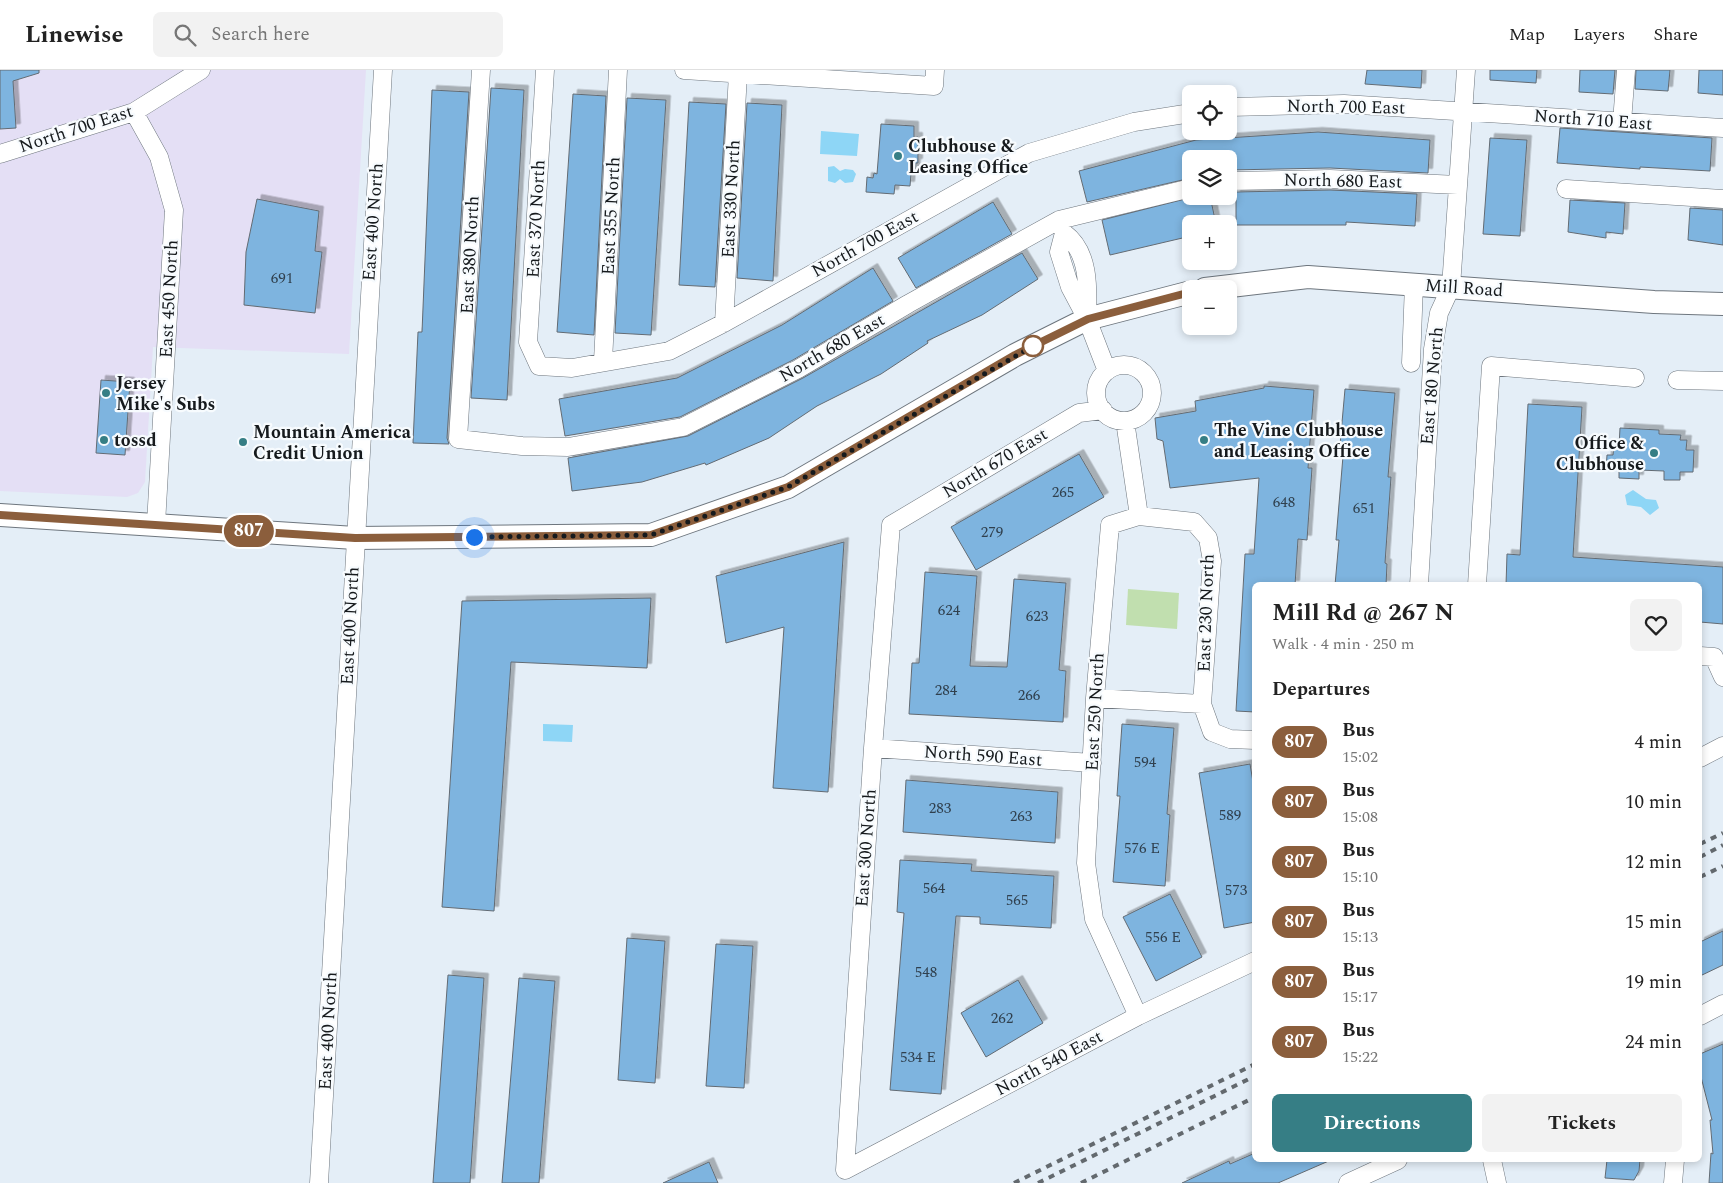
<!DOCTYPE html>
<html lang="en">
<head>
<meta charset="utf-8">
<style>
	:root { --surface:#fff; --page:#f2f2f2; --text:#222; --muted:#767676; --line:#e0e0e0; --accent:#367e85 }
	body { margin:0; font-family:Spectral,serif; background:var(--page); color:var(--text); height:100vh; display:flex; flex-direction:column; font-size:19px; white-space:nowrap }
	* { box-sizing:border-box; margin:0 }
	p { font-size:16px; color:var(--muted) }
	.icon { flex:none; width:28px; height:28px; fill:none; stroke:currentColor; stroke-width:2; stroke-linecap:round; stroke-linejoin:round }
	.map { position:relative; flex:1; overflow:hidden }
	.details { position:absolute; left:1252px; top:512px; width:450px; height:580px; display:flex; flex-direction:column; background:var(--surface); border-radius:8px; box-shadow:0 2px 8px #0003 }
	.details>* { flex:none }
	.badge { padding:0 10px; border-radius:16px; font-size:18px; line-height:32px }
	.buttons { position:absolute; left:1182px; top:15px; display:grid; gap:10px }
	.buttons a { display:grid; place-items:center; width:55px; height:55px; border-radius:8px; background:var(--surface); box-shadow:0 2px 8px #0003; font-size:25px }
	.you { position:absolute; width:25px; height:25px; margin:-12px; border:4px solid #fff; border-radius:50%; background:#1a73e8; box-shadow:0 0 0 8px #1a73e833 }
	.map>.badge { position:absolute; translate:-50% -50%; box-shadow:0 0 0 2px #fff }
	h2 { padding:0 20px; font-size:19px; line-height:45px }
	.round { display:grid; place-items:center; flex:none; width:52px; height:52px; border-radius:8px; background:var(--page) }
	.summary { display:flex; align-items:center; justify-content:space-between; height:85px; padding:0 20px }
	h1 { font-size:24px; font-weight:700; line-height:38px }
	.button { display:flex; gap:10px; margin-top:auto; padding:10px 20px }
	.button a { flex:1; height:58px; border-radius:8px; background:var(--accent); color:#fff; font-size:20px; font-weight:700; line-height:58px; text-align:center }
	.button a+a { background:var(--page); color:var(--text) }
	ul { padding:0; list-style:none }
	li { display:flex; align-items:center; gap:15px; height:60px; padding:0 20px }
	li div { flex:1 }
	li b { display:block; font-size:19px }
	li em { font-style:normal }
	li .badge { min-width:55px; font-weight:700; text-align:center }
	header { display:flex; align-items:center; gap:30px; box-sizing:border-box; height:70px; padding:0 25px; background:var(--surface); border-bottom:1px solid var(--line) }
	header strong { font-size:24px }
	nav { display:flex; gap:28px; margin-inline-start:auto; font-size:18px }
	.search { width:350px; height:45px; background:var(--page); display:flex; align-items:center; gap:12px; box-sizing:border-box; padding:0 18px; border-radius:8px; color:var(--muted); font-size:19px }
	.map>svg:first-child { display:block }
	.commercial { fill:#e4dff5 }
	.green { fill:#c1dfaf }
	.water { fill:#8ed6f6 }
	.building { fill:#7eb4df; stroke:#636b73; filter:url(#shadow) }
	.lines { fill:none; stroke-linecap:round; stroke-linejoin:round }
	.minor-casing { stroke:#6e767e; stroke-width:19 }
	.major-casing { stroke:#6e767e; stroke-width:24 }
	.minor { stroke:#fff; stroke-width:18 }
	.major { stroke:#fff; stroke-width:22 }
	.rail { stroke:#63696e; stroke-width:4; stroke-dasharray:6 6; stroke-linecap:butt }
	.line-casing { stroke:#fff; stroke-width:11 }
	.line { stroke:#8b5e3c; stroke-width:8 }
	.walk { stroke:#161a1d; stroke-width:5; stroke-dasharray:0 9 }
	.poi-dot { fill:#367e85; stroke:#f7fbfe; stroke-width:2 }
	.stop-dot { fill:#fff; stroke:#8b5e3c; stroke-width:2.5 }
	.labels { text-anchor:middle; dominant-baseline:central; stroke-width:4.5; stroke-linejoin:round; paint-order:stroke }
	.number-label { font-size:15px; fill:#30404e }
	.street-label { font-size:18px; fill:#161a1d; stroke:#f7fbfe }
	.poi-label { font-size:18px; font-weight:bold; fill:#161a1d; stroke:#f7fbfe; text-anchor:start }
</style>
</head>
<body>
<header>
<strong>Linewise</strong>
<div class="search"><svg class="icon" aria-label="search" viewBox="0 0 24 24"><circle cx="10" cy="10" r="6"/><path d="M15 15l6 6"/></svg>Search here</div>
<nav><a>Map</a><a>Layers</a><a>Share</a></nav>
</header>
<div class="map">
<svg width="1723" height="1113" viewBox="0 0 1723 1113">
	<defs>
		<filter id="shadow"><feDropShadow dx="4.5" dy="-4.5" stdDeviation="0" flood-color="#0004"/></filter>
	</defs>
	<rect width="100%" height="100%" fill="#e4eef7"/>
	<path class="commercial" d="M 0,0 L 366,0 L 349,284 L 153,277 L 145,412 L 138,423 L 127,427 L 0,421 Z"/>
	<path class="green" d="M 1128,519 L 1179,523 L 1177,559 L 1126,555 Z"/>
	<path class="water" d="M 821,61 L 859,64 L 857,86 L 820,84 Z
		M 834,96 L 840,101 L 845,99 L 853,100 L 856,104 L 853,112 L 845,113 L 840,109 L 835,113 L 828,111 L 828,97 Z
		M 1633,420 L 1646,429 L 1656,430 L 1659,438 L 1650,445 L 1641,437 L 1627,435 L 1625,425 Z
		M 543,654 L 573,655 L 572,672 L 543,671 Z"/>
	<path class="building" d="M 0,0 L 39,0 L 39,3 L 13,11 L 16,58 L 0,59 Z
		M 1367,0 L 1422,0 L 1421,18 L 1365,14 Z
		M 1490,0 L 1537,0 L 1536,13 L 1490,10 Z
		M 1580,0 L 1615,0 L 1613,24 L 1579,22 Z
		M 1636,0 L 1670,0 L 1668,21 L 1635,19 Z
		M 1699,0 L 1723,0 L 1723,25 L 1698,23 Z
		M 491,18 L 524,20 L 507,330 L 471,328 Z
		M 432,20 L 469,22 L 447,368 L 449,374 L 413,373 L 418,262 L 422,262 Z
		M 573,24 L 606,26 L 594,265 L 557,262 Z
		M 627,28 L 666,30 L 651,265 L 615,263 Z
		M 689,32 L 726,34 L 715,217 L 679,215 Z
		M 747,33 L 782,35 L 773,211 L 737,208 Z
		M 881,54 L 914,56 L 914,67 L 918,67 L 918,93 L 916,93 L 915,104 L 911,104 L 910,116 L 895,115 L 894,124 L 866,122 L 867,107 L 873,108 L 874,103 L 877,104 Z
		M 1560,58 L 1712,68 L 1710,101 L 1640,97 L 1640,99 L 1557,93 Z
		M 1318,62 L 1430,70 L 1428,103 L 1330,98 L 1229,100 L 1229,89 L 1191,89 L 1191,108 L 1087,132 L 1079,101 L 1196,70 Z
		M 1490,68 L 1527,70 L 1520,166 L 1483,164 Z
		M 1330,120 L 1417,124 L 1415,156 L 1346,152 L 1346,155 L 1236,155 L 1236,122 Z
		M 1197,126 L 1210,126 L 1216,154 L 1191,154 L 1191,166 L 1110,185 L 1102,150 Z
		M 257,129 L 319,141 L 315,181 L 322,182 L 315,243 L 244,235 L 246,182 Z
		M 1570,130 L 1625,133 L 1623,164 L 1606,162 L 1606,168 L 1568,162 Z
		M 993,132 L 1012,164 L 916,218 L 898,188 Z
		M 1690,138 L 1723,140 L 1723,175 L 1688,170 Z
		M 1022,183 L 1038,209 L 982,245 L 927,271 L 928,273 L 881,304 L 817,336 L 769,368 L 706,395 L 705,393 L 642,412 L 572,421 L 568,388 L 688,366 L 803,308 Z
		M 873,198 L 893,231 L 793,290 L 680,347 L 565,366 L 559,329 L 677,308 L 782,255 Z
		M 101,310 L 130,312 L 125,385 L 96,383 Z
		M 1264,316 L 1314,320 L 1308,398 L 1312,398 L 1307,470 L 1298,469 L 1295,515 L 1255,515 L 1255,642 L 1236,641 L 1245,484 L 1254,484 L 1259,408 L 1170,418 L 1163,371 L 1157,369 L 1155,348 L 1196,341 L 1195,331 L 1264,318 Z
		M 1345,319 L 1395,323 L 1388,407 L 1391,407 L 1385,493 L 1387,494 L 1386,515 L 1335,515 L 1339,470 L 1336,470 L 1343,386 L 1339,386 Z
		M 1528,334 L 1582,337 L 1573,487 L 1723,497 L 1723,554 L 1700,552 L 1700,515 L 1506,515 L 1507,484 L 1520,485 Z
		M 1620,358 L 1659,360 L 1659,364 L 1681,365 L 1680,370 L 1687,370 L 1686,380 L 1694,380 L 1693,402 L 1680,402 L 1680,410 L 1664,410 L 1664,401 L 1639,400 L 1639,409 L 1619,408 L 1619,399 L 1606,399 L 1607,385 L 1613,385 L 1614,376 L 1619,376 Z
		M 1079,384 L 1104,427 L 976,500 L 951,457 Z
		M 844,472 L 828,722 L 773,718 L 784,557 L 726,573 L 716,506 Z
		M 925,502 L 977,506 L 970,596 L 1007,597 L 1014,509 L 1066,513 L 1059,600 L 1066,601 L 1063,652 L 909,644 L 912,593 L 919,593 Z
		M 651,528 L 647,598 L 511,592 L 494,841 L 442,837 L 462,531 Z
		M 1122,654 L 1174,658 L 1167,744 L 1170,745 L 1165,816 L 1113,812 L 1120,726 L 1117,726 Z
		M 1250,694 L 1255,724 L 1255,852 L 1224,858 L 1199,703 Z
		M 906,710 L 1058,722 L 1055,773 L 903,762 Z
		M 900,790 L 972,794 L 971,801 L 1054,806 L 1051,858 L 980,854 L 980,847 L 956,846 L 941,1024 L 890,1020 L 904,843 L 897,842 Z
		M 1170,824 L 1202,887 L 1156,911 L 1123,847 Z
		M 1723,861 L 1723,895 L 1700,906 L 1700,872 Z
		M 627,868 L 665,871 L 655,1013 L 618,1010 Z
		M 716,874 L 753,876 L 744,1018 L 706,1016 Z
		M 448,905 L 484,908 L 470,1113 L 433,1113 Z
		M 519,908 L 555,911 L 539,1113 L 502,1113 Z
		M 1018,910 L 1043,953 L 986,987 L 961,943 Z
		M 1723,974 L 1723,1113 L 1709,1113 L 1711,1083 L 1713,1084 L 1710,1050 L 1712,1050 L 1700,1003 L 1700,984 Z
		M 1255,1083 L 1255,1090 L 1331,1090 L 1278,1113 L 1182,1113 L 1229,1091 L 1230,1094 Z
		M 1607,1090 L 1640,1090 L 1639,1101 L 1634,1110 L 1605,1108 Z
		M 709,1092 L 718,1113 L 663,1113 Z"/>
	<g class="lines">
		<defs>
			<path id="minor" d="M 481,0 L 458,369 L 522,376 L 568,377 L 683,357 L 798,299 L 908,234 L 1059,150 L 1191,118
				M 545,0 L 528,272 L 539,296 L 572,298 L 669,281 L 724,253 L 1029,83 L 1134,52 L 1191,43
				M 684,0 L 934,16 L 935,0
				M 1229,37 L 1344,34 L 1723,58
				M 134,42 L 159,87 L 174,140 L 156,454
				M 1622,52 L 1626,0
				M 0,84 L 134,42 L 201,0
				M 1229,111 L 1330,109 L 1458,115
				M 1566,119 L 1723,129
				M 1087,249 C 1088,219 1090,182 1064,163 L 1059,182 L 1070,217 L 1087,249 L 1107,301
				M 724,253 L 738,4
				M 603,291 L 618,0
				M 1411,293 L 1414,214
				M1096 323a28 28 0 1 1 56 0a28 28 0 1 1-56 0Z
				M 1677,310 L 1723,311
				M 1125,351 L 1139,446
				M 1419,515 L 1433,279 L 1439,243 L 1451,217 L 1466,0
				M 1477,515 L 1491,296 L 1635,308
				M 1700,586 L 1714,587 L 1723,607
				M 1095,628 L 1202,634 L 1212,662 L 1230,669 L 1255,670
				M 873,678 L 1092,693
				M 1700,688 L 1723,676
				M 1138,946 L 1094,849 L 1086,793 L 1095,628 L 1110,455 L 1139,446 L 1194,452 L 1208,468 L 1212,491 L 1202,634
				M 1700,946 L 1723,934
				M 1492,1090 L 1497,1113
				M 845,1100 L 873,678 L 891,455 L 1079,343 L 1103,340
				M 845,1100 L 1138,946 L 1255,891
				M 319,1113 L 383,0
				M 1348,1113 L 1398,1090
				M 1673,1113 L 1675,1090"/>
			<path id="major" d="M 1205,219 L 1308,207 L 1654,232 L 1723,234
				M 0,445 L 355,468 L 651,465 L 788,417 L 1015,285 L 1087,249 L 1191,222"/>
		</defs>
		<use href="#minor" class="minor-casing"/>
		<use href="#major" class="major-casing"/>
		<use href="#minor" class="minor"/>
		<use href="#major" class="major"/>
		<path class="rail" d="M 1700,774 L 1723,763
			M 1700,787 L 1723,775
			M 1700,807 L 1723,796
			M 1014,1113 L 1255,994
			M 1038,1113 L 1255,1006
			M 1081,1113 L 1255,1027"/>
	</g>
	<g class="lines">
		<defs>
			<path id="line" d="M 0,445 L 355,468 L 651,465 L 788,417 L 1015,285 L 1088,249 L 1191,222"/>
		</defs>
		<use href="#line" class="line-casing"/>
		<use href="#line" class="line"/>
		<path class="walk" d="M 474,467 L 651,465 L 788,417 L 1033,276"/>
	</g>
	<g class="poi-dot">
		<circle cx="898" cy="86" r="5"/>
		<circle cx="106" cy="323" r="5"/>
		<circle cx="104" cy="370" r="5"/>
		<circle cx="1204" cy="370" r="5"/>
		<circle cx="243" cy="372" r="5"/>
		<circle cx="1654" cy="383" r="5"/>
	</g>
	<circle class="stop-dot" cx="1033" cy="276" r="10"/>
	<g class="labels">
		<g class="number-label">
			<text x="282" y="208">691</text>
			<text x="1063" y="422">265</text>
			<text x="1284" y="432">648</text>
			<text x="1364" y="438">651</text>
			<text x="992" y="462">279</text>
			<text x="949" y="540">624</text>
			<text x="1037" y="546">623</text>
			<text x="946" y="620">284</text>
			<text x="1029" y="625">266</text>
			<text x="1145" y="692">594</text>
			<text x="940" y="738">283</text>
			<text x="1230" y="745">589</text>
			<text x="1021" y="746">263</text>
			<text x="1142" y="778">576 E</text>
			<text x="934" y="818">564</text>
			<text x="1236" y="820">573</text>
			<text x="1017" y="830">565</text>
			<text x="1163" y="867">556 E</text>
			<text x="926" y="902">548</text>
			<text x="1002" y="948">262</text>
			<text x="918" y="987">534 E</text>
		</g>
		<g class="street-label">
			<text transform="translate(1346 37) rotate(1)">North 700 East</text>
			<text transform="translate(1593 50) rotate(4)">North 710 East</text>
			<text transform="translate(76 59) rotate(-18)">North 700 East</text>
			<text transform="translate(1343 111) rotate(1)">North 680 East</text>
			<text transform="translate(731 129) rotate(-87)">East 330 North</text>
			<text transform="translate(611 146) rotate(-87)">East 355 North</text>
			<text transform="translate(536 149) rotate(-87)">East 370 North</text>
			<text transform="translate(373 152) rotate(-86)">East 400 North</text>
			<text transform="translate(865 174) rotate(-29)">North 700 East</text>
			<text transform="translate(470 185) rotate(-87)">East 380 North</text>
			<text transform="translate(1464 218) rotate(4)">Mill Road</text>
			<text transform="translate(169 229) rotate(-87)">East 450 North</text>
			<text transform="translate(832 278) rotate(-30)">North 680 East</text>
			<text transform="translate(1432 316) rotate(-85)">East 180 North</text>
			<text transform="translate(995 393) rotate(-31)">North 670 East</text>
			<text transform="translate(1206 543) rotate(-88)">East 230 North</text>
			<text transform="translate(350 556) rotate(-87)">East 400 North</text>
			<text transform="translate(1095 642) rotate(-87)">East 250 North</text>
			<text transform="translate(983 686) rotate(4)">North 590 East</text>
			<text transform="translate(866 778) rotate(-86)">East 300 North</text>
			<text transform="translate(328 961) rotate(-87)">East 400 North</text>
			<text transform="translate(1049 993) rotate(-28)">North 540 East</text>
		</g>
		<g class="poi-label">
			<text x="908" y="76">Clubhouse &amp;<tspan x="908" dy="21">Leasing Office</tspan></text>
			<text x="116" y="313">Jersey<tspan x="116" dy="21">Mike's Subs</tspan></text>
			<text x="1214" y="360">The Vine Clubhouse<tspan x="1214" dy="21">and Leasing Office</tspan></text>
			<text x="253" y="362">Mountain America<tspan x="253" dy="21">Credit Union</tspan></text>
			<text x="114" y="370">tossd</text>
			<text x="1644" y="373" text-anchor="end">Office &amp;<tspan x="1644" dy="21">Clubhouse</tspan></text>
		</g>
	</g>
</svg>
<div class="buttons">
<a><svg class="icon" aria-label="locate" viewBox="0 0 24 24"><circle cx="12" cy="12" r="6"/><path d="M12 2v4M12 18v4M2 12h4M18 12h4"/></svg></a>
<a><svg class="icon" aria-label="layers" viewBox="0 0 24 24"><path d="M12 4l9 5-9 5-9-5zM3 14l9 5 9-5"/></svg></a>
<a>+</a>
<a>−</a>
</div>
<div class="you" style="left:474px;top:467px"></div>
<b class="badge" style="left:249px;top:461px;background:#8b5e3c;color:#fff">807</b>
<section class="details">
<div class="summary"><div><h1>Mill Rd @ 267 N</h1><p>Walk · 4 min · 250 m</p></div><a class="round"><svg class="icon" aria-label="heart" viewBox="0 0 24 24"><path d="M12 20l-8-8c-3-5 5-10 8-4 3-6 11-1 8 4z"/></svg></a></div>
<h2>Departures</h2>
<ul>
<li><span class="badge" style="background:#8b5e3c;color:#fff">807</span><div><b>Bus</b><p>15:02</p></div><em>4 min</em></li>
<li><span class="badge" style="background:#8b5e3c;color:#fff">807</span><div><b>Bus</b><p>15:08</p></div><em>10 min</em></li>
<li><span class="badge" style="background:#8b5e3c;color:#fff">807</span><div><b>Bus</b><p>15:10</p></div><em>12 min</em></li>
<li><span class="badge" style="background:#8b5e3c;color:#fff">807</span><div><b>Bus</b><p>15:13</p></div><em>15 min</em></li>
<li><span class="badge" style="background:#8b5e3c;color:#fff">807</span><div><b>Bus</b><p>15:17</p></div><em>19 min</em></li>
<li><span class="badge" style="background:#8b5e3c;color:#fff">807</span><div><b>Bus</b><p>15:22</p></div><em>24 min</em></li>
</ul>
<div class="button"><a>Directions</a><a>Tickets</a></div>
</section>
</div>
</body>
</html>
